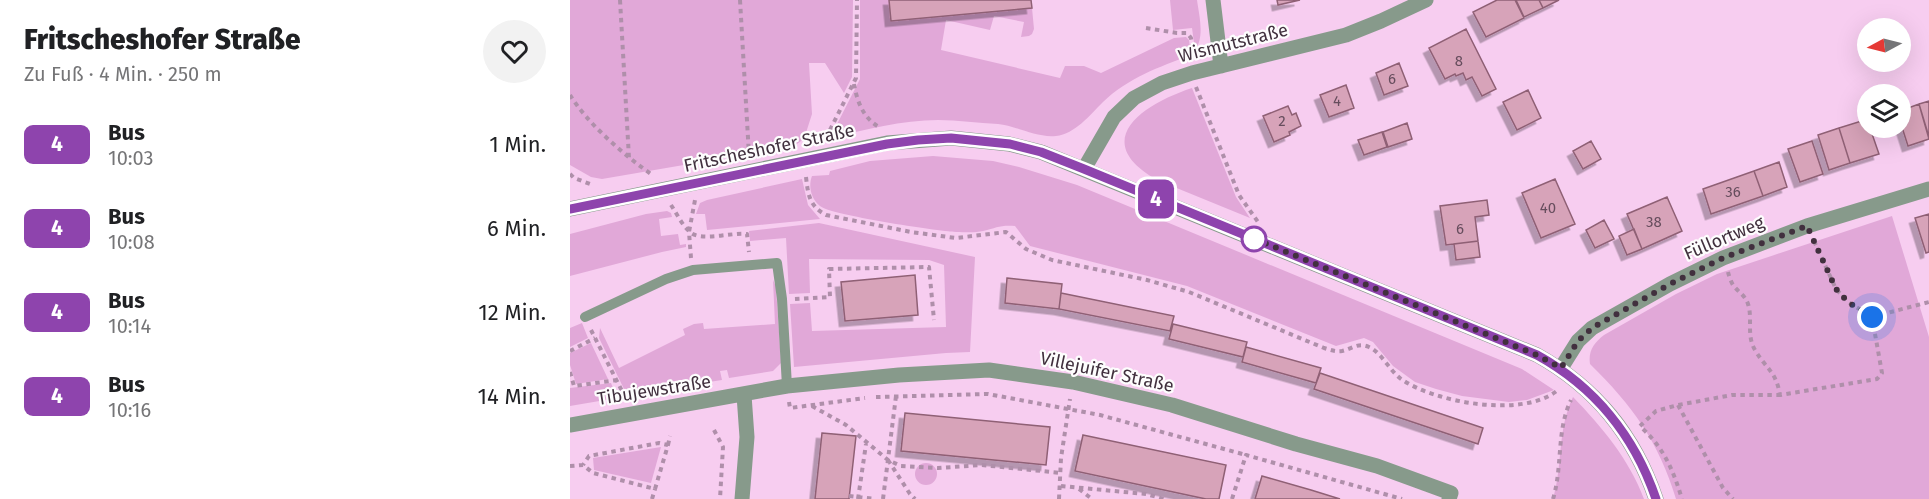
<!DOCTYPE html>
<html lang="de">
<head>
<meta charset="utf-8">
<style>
	:root { --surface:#fff; --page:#f2f2f2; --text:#202124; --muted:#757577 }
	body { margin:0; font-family:"Fira Sans",sans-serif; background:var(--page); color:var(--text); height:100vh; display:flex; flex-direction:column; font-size:22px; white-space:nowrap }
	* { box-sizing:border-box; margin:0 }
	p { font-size:20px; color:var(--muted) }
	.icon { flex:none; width:33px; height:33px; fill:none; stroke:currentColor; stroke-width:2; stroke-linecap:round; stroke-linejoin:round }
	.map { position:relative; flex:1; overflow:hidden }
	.details { display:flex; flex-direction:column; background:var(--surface); width:570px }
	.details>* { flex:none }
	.badge { padding:0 12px; border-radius:9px; font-size:21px; line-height:39px }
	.needle { width:39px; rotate:263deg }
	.controls { position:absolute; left:1287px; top:18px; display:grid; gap:12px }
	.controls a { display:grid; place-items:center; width:54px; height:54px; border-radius:50%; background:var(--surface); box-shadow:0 6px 24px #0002; font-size:30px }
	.you { position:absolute; width:30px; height:30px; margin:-15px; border:4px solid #fff; border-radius:50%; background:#1a73e8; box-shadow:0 0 0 9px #1a73e833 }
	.map>.badge { position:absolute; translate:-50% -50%; box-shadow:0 0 0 3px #fff }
	.round { display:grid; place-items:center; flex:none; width:63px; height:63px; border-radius:32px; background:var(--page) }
	.head { display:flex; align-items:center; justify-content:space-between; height:102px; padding:0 24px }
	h1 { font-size:28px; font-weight:800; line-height:45px }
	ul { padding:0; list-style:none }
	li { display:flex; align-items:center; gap:18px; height:84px; padding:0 24px }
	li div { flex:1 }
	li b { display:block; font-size:22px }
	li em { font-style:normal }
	li .badge { min-width:66px; font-weight:700; text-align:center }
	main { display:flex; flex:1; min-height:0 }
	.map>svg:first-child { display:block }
	.green { fill:#e1a8d8 }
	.building { fill:#d7a3b9; stroke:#8f6075; stroke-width:1.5; filter:url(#shadow) }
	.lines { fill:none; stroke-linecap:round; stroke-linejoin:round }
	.path { stroke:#af8faa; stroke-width:4; stroke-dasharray:4.5 4.5; stroke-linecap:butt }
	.service { stroke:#879a8b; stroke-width:10 }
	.minor { stroke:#879a8b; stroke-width:15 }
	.line-casing { stroke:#fff; stroke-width:14 }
	.line { stroke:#8e44ad; stroke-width:9 }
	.walk { stroke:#41303e; stroke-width:6; stroke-dasharray:0 10.8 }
	.stop-dot { fill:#fff; stroke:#8e44ad; stroke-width:3 }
	.labels { text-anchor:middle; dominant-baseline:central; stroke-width:4.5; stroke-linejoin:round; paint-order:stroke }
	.number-label { font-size:15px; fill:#664d5d }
	.street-label { font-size:18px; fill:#41303e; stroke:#fdfdfd }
</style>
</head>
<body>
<main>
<section class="details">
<div class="head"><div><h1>Fritscheshofer Straße</h1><p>Zu Fuß · 4 Min. · 250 m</p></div><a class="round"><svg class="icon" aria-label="heart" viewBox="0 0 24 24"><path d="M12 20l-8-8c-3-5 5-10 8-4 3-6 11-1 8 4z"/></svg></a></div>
<ul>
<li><span class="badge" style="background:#8e44ad;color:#fff">4</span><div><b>Bus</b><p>10:03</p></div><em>1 Min.</em></li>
<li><span class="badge" style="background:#8e44ad;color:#fff">4</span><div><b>Bus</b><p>10:08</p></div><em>6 Min.</em></li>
<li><span class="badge" style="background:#8e44ad;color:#fff">4</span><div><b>Bus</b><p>10:14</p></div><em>12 Min.</em></li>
<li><span class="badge" style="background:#8e44ad;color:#fff">4</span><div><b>Bus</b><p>10:16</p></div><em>14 Min.</em></li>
</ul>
</section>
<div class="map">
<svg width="1359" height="499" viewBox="0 0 1359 499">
	<defs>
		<filter id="shadow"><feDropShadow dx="-5.5" dy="5.5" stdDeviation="0" flood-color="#0004"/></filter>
	</defs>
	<rect width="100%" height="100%" fill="#f7cdf0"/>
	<path class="green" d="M 0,0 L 283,0 L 282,77 L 274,93 L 255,63 L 239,63 L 242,114 L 234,139 L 224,146 L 32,179 L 21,177 L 0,165 Z
		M 290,0 L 319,0 L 321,21 L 462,8 L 464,29 L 462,34 L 459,36 L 451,37 L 454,22 L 424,16 L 420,30 L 376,20 L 371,50 L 490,78 L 495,66 L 514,66 L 531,73 L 604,38 L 616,37 L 619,40 L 621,55 C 589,67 558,78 533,102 C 520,115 505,134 486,136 C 466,138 447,126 428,124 C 408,123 388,120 368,120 C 332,120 295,130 260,138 L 290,79 Z
		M 600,0 L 627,0 C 629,15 635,37 625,50 L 622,28 L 603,30 Z
		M 622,88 L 666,197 L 680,218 L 587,180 C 518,141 573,104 622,88 Z
		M 363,156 L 423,161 L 449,167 L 507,185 L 952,369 L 984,390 L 957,400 L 939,402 L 892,396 L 866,389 L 845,382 L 823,366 L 803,342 L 794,338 L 766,346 L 617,286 L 460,246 L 445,226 C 429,225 427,228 413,231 C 405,233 394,232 386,232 C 367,231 260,215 250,206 C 241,199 238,186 242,176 L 259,175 L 260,171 L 300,161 Z
		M 232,179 L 238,205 L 250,219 L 137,230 L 135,214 L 126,214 L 130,203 L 137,200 Z
		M 97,211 L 101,213 L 102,217 L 89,219 L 91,236 L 108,234 L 110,245 L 116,244 L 116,247 L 92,252 L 0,276 L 0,234 L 76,214 Z
		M 1322,216 L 1359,337 L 1359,499 L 1106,499 C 1089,442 1062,405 1020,364 C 1018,351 1024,343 1034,335 L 1106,294 L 1147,274 Z
		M 249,223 L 405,257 L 400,352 L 376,353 L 224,367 L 220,304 L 240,303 L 242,331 L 376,327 L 374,265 L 359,260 L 239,259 L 240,293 L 219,294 L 216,238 L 180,241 L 179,231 Z
		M 203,280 L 206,287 L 211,363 L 203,371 L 159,378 L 157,370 L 150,371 L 152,380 L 61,394 L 55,391 L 29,338 L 30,328 L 49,368 L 115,335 L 113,329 L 124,324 L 133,323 L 134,329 L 205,324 Z
		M 12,323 L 18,338 L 0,347 L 0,328 Z
		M 21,343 L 38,379 L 6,384 L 0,365 L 0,353 Z
		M 41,383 L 47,398 L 0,406 L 0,388 Z
		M 1003,397 C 1032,427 1059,459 1074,499 L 983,499 C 993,465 987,430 1003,397 Z
		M 91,447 L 81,483 L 24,470 L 23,458 Z
		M345 474a11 11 0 1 1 22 0a11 11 0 1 1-22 0Z"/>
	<path class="building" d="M 319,0 L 461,0 L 462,8 L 321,21 Z
		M 707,0 L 730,0 L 708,5 Z
		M 927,0 L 945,0 L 954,18 L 916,37 L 903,12 Z
		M 946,0 L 969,0 L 973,8 L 954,17 Z
		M 969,0 L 989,0 L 973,8 Z
		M 896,29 L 926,89 L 912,96 L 902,77 L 896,80 L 893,73 L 886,76 L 885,74 L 875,79 L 859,48 Z
		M 829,63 L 838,86 L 814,95 L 806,73 Z
		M 776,85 L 784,108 L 759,117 L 750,95 Z
		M 958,90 L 971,118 L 947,130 L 933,102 Z
		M 1359,101 L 1359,137 L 1349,104 Z
		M 1349,104 L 1359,139 L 1338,146 L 1330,121 L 1330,111 Z
		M 718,106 L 722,115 L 726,113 L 731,126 L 719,132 L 720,135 L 704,142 L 693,116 Z
		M 1298,119 L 1298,128 L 1300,128 L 1309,154 L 1280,163 L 1269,128 Z
		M 837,123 L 842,139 L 818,147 L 813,132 Z
		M 1269,128 L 1280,163 L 1259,170 L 1248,135 Z
		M 812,132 L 817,147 L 794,155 L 788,140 Z
		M 1021,141 L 1031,159 L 1013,169 L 1003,151 Z
		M 1242,141 L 1253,174 L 1230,182 L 1218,149 Z
		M 1209,162 L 1217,187 L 1193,196 L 1184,171 Z
		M 1184,171 L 1193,196 L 1141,214 L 1133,189 Z
		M 985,179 L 1005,224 L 971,238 L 952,193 Z
		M 1097,197 L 1112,231 L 1072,249 L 1057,214 Z
		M 917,200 L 919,215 L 905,217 L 908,241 L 876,245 L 870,206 Z
		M 1359,214 L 1359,252 L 1356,253 L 1345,218 Z
		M 1034,220 L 1044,239 L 1025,248 L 1016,230 Z
		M 1064,229 L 1072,249 L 1057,255 L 1049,236 Z
		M 908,241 L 910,257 L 886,260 L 884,244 Z
		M 345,275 L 348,315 L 275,321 L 271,282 Z
		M 437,278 L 492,284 L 489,309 L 435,303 Z
		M 491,293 L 604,316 L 600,331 L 489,309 Z
		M 603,324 L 677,342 L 673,357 L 599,339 Z
		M 676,347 L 751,368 L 746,383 L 672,362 Z
		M 750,373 L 913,428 L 908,444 L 744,389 Z
		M 335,413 L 480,427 L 476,465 L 331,451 Z
		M 252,433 L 286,436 L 279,499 L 245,499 Z
		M 513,435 L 656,465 L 649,499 L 636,499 L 505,471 Z
		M 692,476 L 741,490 L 770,499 L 685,499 Z"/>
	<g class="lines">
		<path class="path" d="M 50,0 L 59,158
			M 170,0 L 179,155
			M 576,28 L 607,33 L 617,33 L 621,38 L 624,56
			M 284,84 C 287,101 293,118 309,127
			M 626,87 L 669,195 L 688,222
			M 0,95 C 17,123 54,155 81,174
			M 256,138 L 286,78 L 287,0
			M 0,174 L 4,178 L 23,185
			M 236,177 C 238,194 239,206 256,215 L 341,232 L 386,238 L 436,232 L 456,249 L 482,260 L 577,280 L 619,292 L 754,348 C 761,350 766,352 772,351 C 782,349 788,342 799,347 C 812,353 819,370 831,379 C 865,403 956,419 989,389
			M 101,205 C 107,214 112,225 120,232 C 130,242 163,232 177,234 L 179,252
			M 1244,241 L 1266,289 L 1278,302 L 1302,317 L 1359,302
			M 121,258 L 119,232 L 125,200
			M 1158,272 C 1159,276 1161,282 1163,285 C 1168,292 1175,295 1178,304 C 1183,319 1176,335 1185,350 C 1196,369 1206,371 1210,395 L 1307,379 L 1312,373 L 1302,317
			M 225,299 L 260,297 L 259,269 L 359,267 L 364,320
			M 21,330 L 56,399
			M 0,351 L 25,338
			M 0,372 L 4,386 L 47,380
			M 306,397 L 418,394 L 530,415 L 676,455
			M 219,402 L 220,408 L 295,398
			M 1108,405 L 1153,488 L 1163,499
			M 242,406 L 276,425 L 318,460 L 331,466 L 368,468 L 412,465 L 491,473
			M 1070,426 L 1086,411 L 1108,405 L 1162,395 L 1210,395
			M 1073,429 C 1095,450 1103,470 1112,499
			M 144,430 L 153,447 L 150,499
			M 98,445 L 100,436
			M 318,460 L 340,494 L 345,499
			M 0,466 L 13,465 L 23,473 L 85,489 L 98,445 L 89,443 L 19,456 L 13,465
			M 491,486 L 576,494 L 594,499
			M 509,489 L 522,499
			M 279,496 L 305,499
			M 82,499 L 85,489
			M 288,499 L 296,444
			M 313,499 L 326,396
			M 489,499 L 491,458 L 500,399
			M 662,499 L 676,455 L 832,499
			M 983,499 C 993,466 986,431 1001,400"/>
		<path class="service" d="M 15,317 L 96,279 L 123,270 L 207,263 L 212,299 L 217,386"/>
		<path class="minor" d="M 643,0 L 651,66
			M 514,169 L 544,117 L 564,98 L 592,83 L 622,73 L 776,35 L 811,21 L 856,0
			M 0,209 L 317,143 L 381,138 L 439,144 L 471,152 L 967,355 C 1026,388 1064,435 1086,499
			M 991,368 L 1008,341 L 1022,328 L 1100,284 L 1153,258 L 1237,226 L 1359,189
			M 0,425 L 217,386 L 329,375 L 419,370 L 503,382 L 602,405 L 726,444 L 807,466 L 881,493 L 879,499
			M 172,499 L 177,437 L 174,395"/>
	</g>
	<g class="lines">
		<defs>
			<path id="line" d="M 0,209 L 317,144 L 348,140 L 381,138 L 440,144 L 471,152 L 514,169 L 967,355 C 1025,387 1065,437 1086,499"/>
		</defs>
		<use href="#line" class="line-casing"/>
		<use href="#line" class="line"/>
		<path class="walk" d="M 684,239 L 680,237 L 967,355 L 991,368 L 1008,341 L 1022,328 L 1100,284 L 1153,258 L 1237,226 L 1266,289 L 1278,302 L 1302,317"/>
	</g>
	<circle class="stop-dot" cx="684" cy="239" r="12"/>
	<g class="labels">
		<g class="number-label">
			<text x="889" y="61">8</text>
			<text x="822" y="79">6</text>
			<text x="767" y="101">4</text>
			<text x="712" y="121">2</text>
			<text x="1163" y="192">36</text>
			<text x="978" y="208">40</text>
			<text x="1084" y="222">38</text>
			<text x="890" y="229">6</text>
		</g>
		<g class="street-label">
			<text transform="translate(663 43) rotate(-14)">Wismutstraße</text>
			<text transform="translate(199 148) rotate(-12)">Fritscheshofer Straße</text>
			<text transform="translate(1154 238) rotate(-23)">Füllortweg</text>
			<text transform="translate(537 372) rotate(12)">Villejuifer Straße</text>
			<text transform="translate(84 390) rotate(-9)">Tibujewstraße</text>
		</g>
	</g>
</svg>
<div class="controls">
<a><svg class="needle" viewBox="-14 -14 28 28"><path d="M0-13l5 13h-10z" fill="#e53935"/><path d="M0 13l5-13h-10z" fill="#757577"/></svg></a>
<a><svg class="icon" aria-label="layers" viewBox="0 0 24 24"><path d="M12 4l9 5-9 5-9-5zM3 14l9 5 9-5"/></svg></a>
</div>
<div class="you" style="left:1302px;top:317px"></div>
<b class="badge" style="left:586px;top:199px;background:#8e44ad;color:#fff">4</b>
</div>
</main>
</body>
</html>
